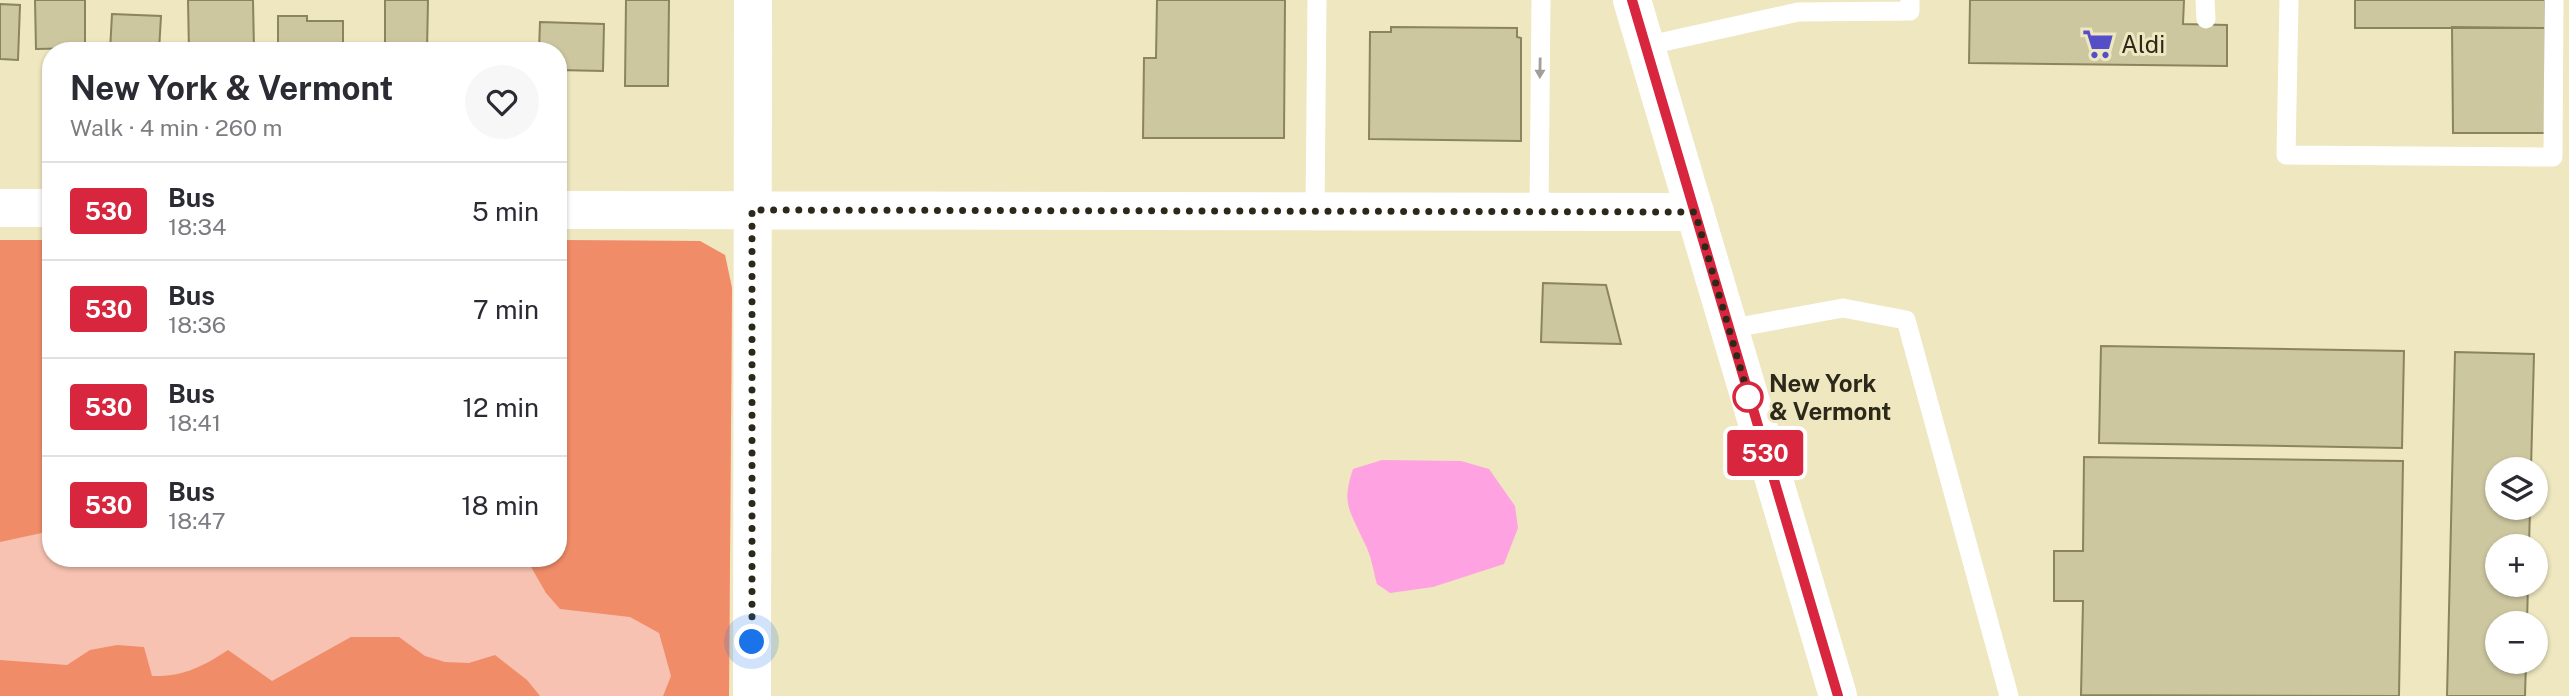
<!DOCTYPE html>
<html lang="en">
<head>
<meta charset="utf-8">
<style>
	:root { --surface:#fff; --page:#f7f7f7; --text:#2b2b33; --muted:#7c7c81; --line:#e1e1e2 }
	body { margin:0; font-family:"Public Sans",sans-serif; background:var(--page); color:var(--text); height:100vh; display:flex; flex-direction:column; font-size:26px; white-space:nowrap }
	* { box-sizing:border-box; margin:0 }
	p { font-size:23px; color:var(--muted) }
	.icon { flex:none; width:38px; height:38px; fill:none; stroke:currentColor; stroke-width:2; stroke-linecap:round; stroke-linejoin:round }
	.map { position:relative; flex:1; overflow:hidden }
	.drawer { position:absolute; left:42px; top:42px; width:525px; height:525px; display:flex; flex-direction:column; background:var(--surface); border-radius:28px; box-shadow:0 2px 5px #0004 }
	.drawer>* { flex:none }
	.badge { padding:0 14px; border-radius:5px; font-size:24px; line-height:46px }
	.buttons { position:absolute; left:2485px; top:457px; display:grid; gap:14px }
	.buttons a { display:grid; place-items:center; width:63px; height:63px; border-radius:50%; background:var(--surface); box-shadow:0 2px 5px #0004; font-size:35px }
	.you { position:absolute; width:35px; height:35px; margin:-18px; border:5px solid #fff; border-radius:50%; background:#1a73e8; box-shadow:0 0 0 10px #1a73e833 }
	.map>.badge { position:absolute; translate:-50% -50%; box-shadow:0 0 0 4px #fff }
	.round { display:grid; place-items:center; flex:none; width:74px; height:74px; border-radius:37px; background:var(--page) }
	.summary { display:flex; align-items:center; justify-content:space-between; height:119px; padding:0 28px }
	h1 { font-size:33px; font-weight:700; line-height:52px }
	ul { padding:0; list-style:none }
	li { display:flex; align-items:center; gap:21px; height:98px; padding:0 28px; border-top:2px solid var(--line) }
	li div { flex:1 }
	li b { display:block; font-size:26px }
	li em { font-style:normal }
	li .badge { min-width:77px; font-weight:700; text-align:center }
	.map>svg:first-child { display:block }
	.green { fill:#f7c2b1 }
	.forest { fill:#f18c69 }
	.water { fill:#fea2e1 }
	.building { fill:#cdc7a0; stroke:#8a845f; stroke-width:2 }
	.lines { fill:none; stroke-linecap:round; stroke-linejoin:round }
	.lane { stroke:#fff; stroke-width:19 }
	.street { stroke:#fff; stroke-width:38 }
	.primary { stroke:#fff; stroke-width:38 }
	.oneway { fill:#a09f98 }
	.line-casing { stroke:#fff; stroke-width:16 }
	.line { stroke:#d7263d; stroke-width:10 }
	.walk { stroke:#2c291a; stroke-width:7; stroke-dasharray:0 12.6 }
	.stop-dot { fill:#fff; stroke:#d7263d; stroke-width:3.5 }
	.labels { text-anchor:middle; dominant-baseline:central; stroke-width:6; stroke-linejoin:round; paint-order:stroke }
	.poi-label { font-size:24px; fill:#2c291a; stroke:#eee7c0; text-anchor:start }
	.stop-label { font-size:24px; font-weight:bold; fill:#2c291a; stroke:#eee7c0; text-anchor:start }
</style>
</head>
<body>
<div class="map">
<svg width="2569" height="696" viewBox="0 0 2569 696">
	<rect width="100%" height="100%" fill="#eee7c0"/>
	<path class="green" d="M 0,240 L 51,240 L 51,558 L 558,558 L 558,240 L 700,241 L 725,255 L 732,288 L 729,696 L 0,696 Z"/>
	<path class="forest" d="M 0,240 L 51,240 L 51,531 L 0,542 Z
		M 558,240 L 700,241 L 725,255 L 732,288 L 729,696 L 663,696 L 671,676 L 659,633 L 630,617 L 560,609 L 546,593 L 527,560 L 472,562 L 439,567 L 427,558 L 558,558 Z
		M 351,637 L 399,637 L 425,656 L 445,662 L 469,663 L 495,655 L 527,680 L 540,696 L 0,696 L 0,660 L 67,665 L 90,650 L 117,645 L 144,647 L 152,676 C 183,677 202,667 228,650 L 272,681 Z"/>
	<path class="water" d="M 1382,460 L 1461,461 L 1489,469 L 1515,506 L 1518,528 L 1504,564 L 1433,587 L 1390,593 L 1377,584 C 1373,570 1371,554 1364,542 C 1350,510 1341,505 1353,469 Z"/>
	<path class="building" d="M 35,0 L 85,0 L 85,48 L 36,49 Z
		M 188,0 L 253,0 L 254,51 L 189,51 Z
		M 385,0 L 428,0 L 427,51 L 385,51 Z
		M 626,0 L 669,0 L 668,86 L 625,86 Z
		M 1157,0 L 1285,0 L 1284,138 L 1143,138 L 1144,58 L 1156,58 Z
		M 1970,0 L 2184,0 L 2183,24 L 2227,25 L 2227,66 L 1969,63 Z
		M 2355,0 L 2545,0 L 2545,28 L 2355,28 Z
		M 0,4 L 20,5 L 18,60 L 0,59 Z
		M 112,14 L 161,16 L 159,51 L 110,51 Z
		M 278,16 L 307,16 L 307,21 L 343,21 L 343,51 L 278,51 Z
		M 540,22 L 604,24 L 603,71 L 558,70 L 558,51 L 539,51 Z
		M 1391,27 L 1517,28 L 1517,37 L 1521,38 L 1521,141 L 1369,139 L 1370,32 L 1391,32 Z
		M 2452,27 L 2545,28 L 2545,133 L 2453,133 Z
		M 1543,283 L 1606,285 L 1621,344 L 1541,342 Z
		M 2101,346 L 2404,351 L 2402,448 L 2099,443 Z
		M 2455,352 L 2534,354 L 2531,469 L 2497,469 L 2497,508 L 2530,508 L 2529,546 L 2497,546 L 2497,584 L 2528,584 L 2527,623 L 2497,623 L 2497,662 L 2526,662 L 2525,696 L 2447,696 Z
		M 2084,457 L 2403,461 L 2399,696 L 2081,695 L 2083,601 L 2054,601 L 2054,551 L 2083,551 Z"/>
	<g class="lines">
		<path class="lane" d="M 2205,0 L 2206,19
			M 2289,0 L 2286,155 L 2553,157 L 2554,0
			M 1645,46 L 1798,12 L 1910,11 L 1910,0
			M 1539,211 L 1541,0
			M 1315,212 L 1317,0
			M 1728,329 L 1843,308 L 1906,320 L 2009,696"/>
		<path class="street" d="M 0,208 L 51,208
			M 558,210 L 1695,212
			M 752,696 L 753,0"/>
		<path class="primary" d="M 1632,0 L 1838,696"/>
	</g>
	<defs><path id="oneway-solid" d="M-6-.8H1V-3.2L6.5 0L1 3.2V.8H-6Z" transform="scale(1.75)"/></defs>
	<use class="oneway" href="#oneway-solid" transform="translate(1540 68) rotate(91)"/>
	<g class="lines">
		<defs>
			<path id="line" d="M 1632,0 L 1838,696"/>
		</defs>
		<use href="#line" class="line-casing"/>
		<use href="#line" class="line"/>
		<path class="walk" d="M 752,642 L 752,210 L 1695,212 L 1752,408 L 1748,397"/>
	</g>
	<defs>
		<symbol id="supermarket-bare" viewBox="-9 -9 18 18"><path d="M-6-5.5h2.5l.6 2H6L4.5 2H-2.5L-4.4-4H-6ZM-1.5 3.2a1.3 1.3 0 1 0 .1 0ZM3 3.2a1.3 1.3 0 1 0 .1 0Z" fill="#544fc6" stroke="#eee7c0" stroke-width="2.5" paint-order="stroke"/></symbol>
	</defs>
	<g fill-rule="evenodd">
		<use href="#supermarket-bare" x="2076" y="22" width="44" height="44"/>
	</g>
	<circle class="stop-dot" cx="1748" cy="397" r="14"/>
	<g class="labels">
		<g class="poi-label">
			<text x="2121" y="44">Aldi</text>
		</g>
		<g class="stop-label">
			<text x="1769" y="383">New York<tspan x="1769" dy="28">&amp; Vermont</tspan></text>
		</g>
	</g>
</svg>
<div class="buttons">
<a><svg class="icon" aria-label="layers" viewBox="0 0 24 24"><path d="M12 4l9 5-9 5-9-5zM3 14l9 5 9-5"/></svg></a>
<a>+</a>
<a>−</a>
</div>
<div class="you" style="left:752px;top:642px"></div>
<b class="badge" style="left:1765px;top:453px;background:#d7263d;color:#fff">530</b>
<section class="drawer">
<div class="summary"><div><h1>New York &amp; Vermont</h1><p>Walk · 4 min · 260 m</p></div><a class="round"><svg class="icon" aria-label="heart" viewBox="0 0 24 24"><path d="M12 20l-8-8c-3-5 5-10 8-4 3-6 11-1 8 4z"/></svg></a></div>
<ul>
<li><span class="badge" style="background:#d7263d;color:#fff">530</span><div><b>Bus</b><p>18:34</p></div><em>5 min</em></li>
<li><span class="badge" style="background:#d7263d;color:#fff">530</span><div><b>Bus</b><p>18:36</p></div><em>7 min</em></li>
<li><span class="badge" style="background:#d7263d;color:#fff">530</span><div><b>Bus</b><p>18:41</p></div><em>12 min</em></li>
<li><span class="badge" style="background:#d7263d;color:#fff">530</span><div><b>Bus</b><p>18:47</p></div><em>18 min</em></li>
</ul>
</section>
</div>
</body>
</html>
